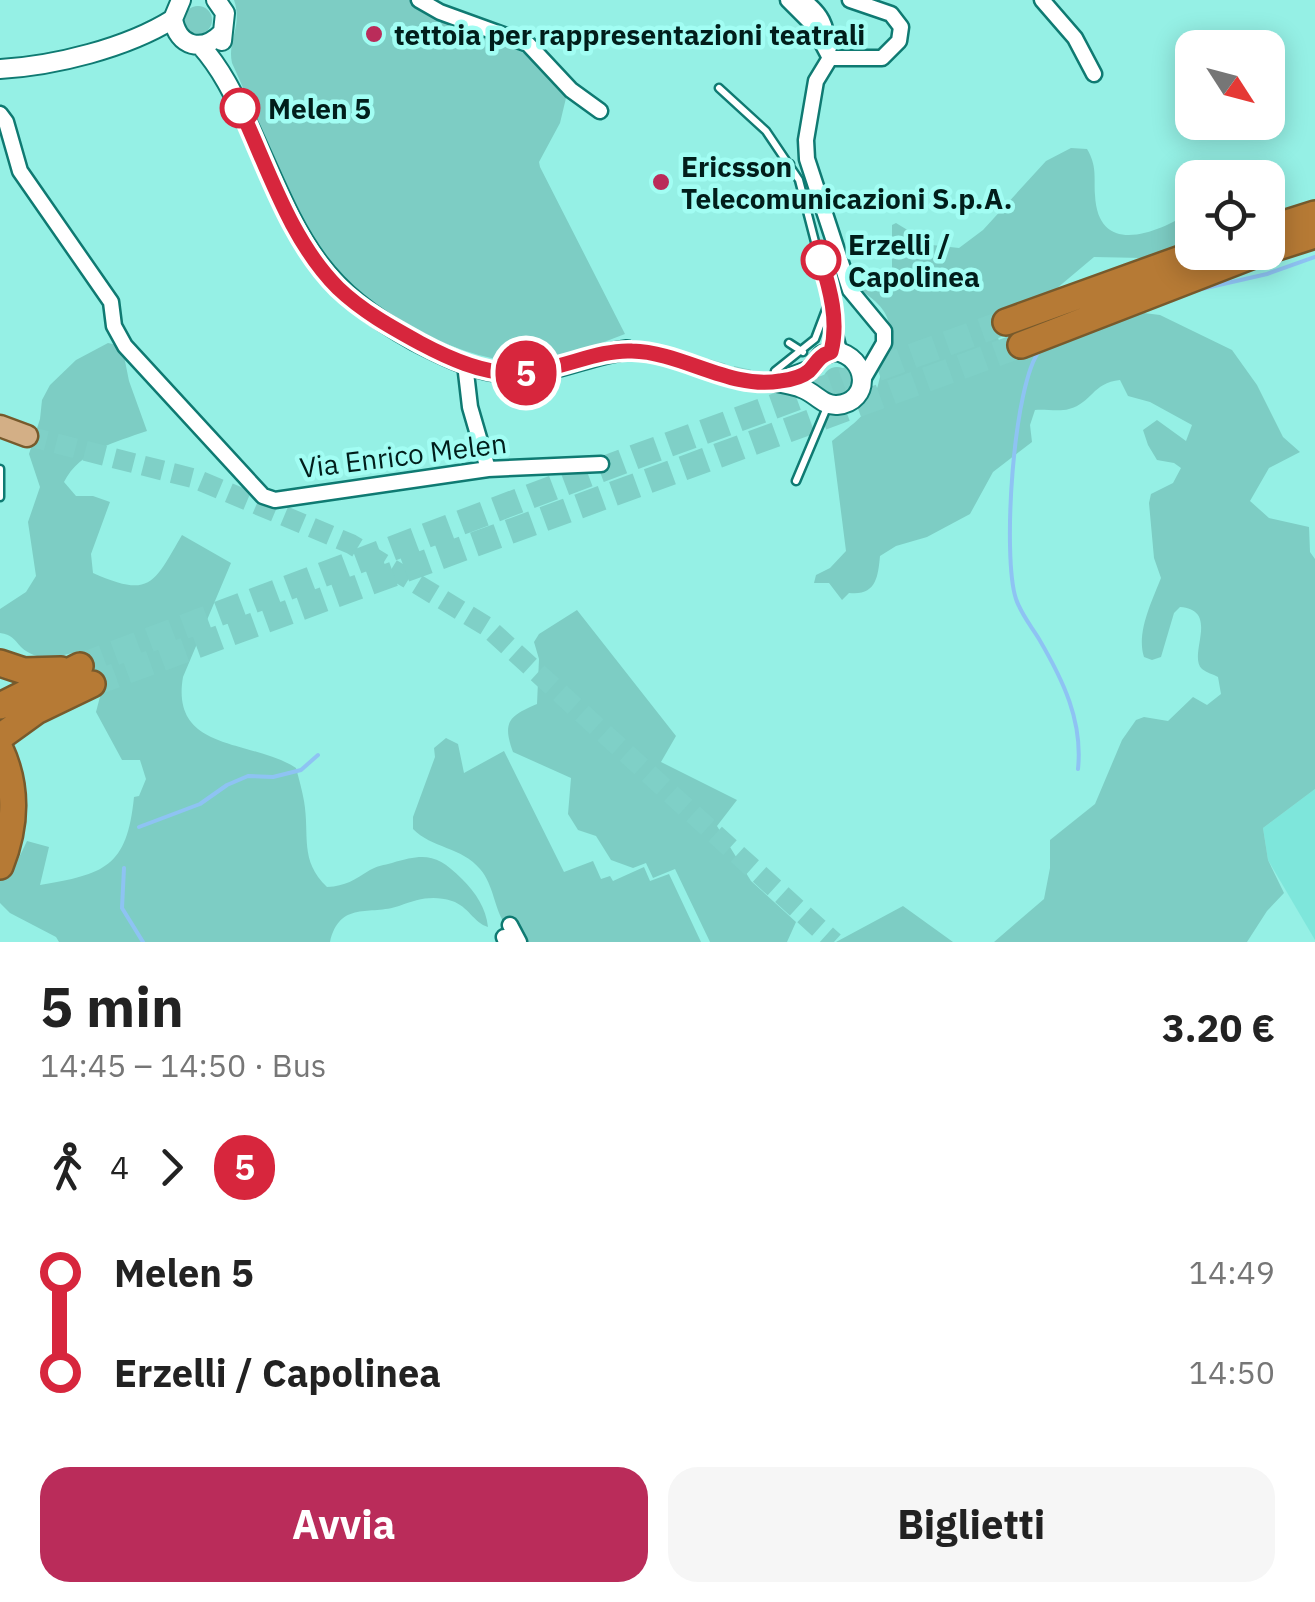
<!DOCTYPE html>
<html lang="it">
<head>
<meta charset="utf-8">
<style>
	:root { --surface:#fff; --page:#f6f6f6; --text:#222; --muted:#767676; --accent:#ba2c5a }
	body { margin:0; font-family:"IBM Plex Sans",sans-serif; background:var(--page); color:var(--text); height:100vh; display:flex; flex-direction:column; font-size:38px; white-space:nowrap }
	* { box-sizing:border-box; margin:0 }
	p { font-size:32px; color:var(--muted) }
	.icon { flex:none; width:55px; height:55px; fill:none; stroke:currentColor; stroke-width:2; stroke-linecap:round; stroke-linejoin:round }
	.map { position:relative; height:942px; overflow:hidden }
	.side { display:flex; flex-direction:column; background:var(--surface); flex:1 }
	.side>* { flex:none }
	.badge { padding:0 20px; border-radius:32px; font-size:35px; line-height:65px }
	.needle { width:65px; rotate:126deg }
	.tools { position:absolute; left:1175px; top:30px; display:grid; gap:20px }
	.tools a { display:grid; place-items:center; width:110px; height:110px; border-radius:20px; background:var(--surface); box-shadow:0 5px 25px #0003; font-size:50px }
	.map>.badge { position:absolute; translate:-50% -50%; box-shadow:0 0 0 5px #fff }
	.legs { display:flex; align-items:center; gap:15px; height:110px; padding:0 40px; font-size:32px }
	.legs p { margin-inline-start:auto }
	.overview { display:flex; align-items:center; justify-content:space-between; height:170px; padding:0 40px }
	h1 { font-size:55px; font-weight:700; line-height:75px }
	.primary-button { display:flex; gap:20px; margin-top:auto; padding:20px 40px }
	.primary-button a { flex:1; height:115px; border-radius:30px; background:var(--accent); color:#fff; font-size:40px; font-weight:700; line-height:115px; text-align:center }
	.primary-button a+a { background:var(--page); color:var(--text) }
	ul { padding:0 40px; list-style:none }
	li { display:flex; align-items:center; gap:35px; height:100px; font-size:38px }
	li i { display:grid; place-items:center; width:15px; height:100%; margin:0 12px; background:currentColor }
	li i::after { content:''; width:25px; height:25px; margin:-12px; border:8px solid; border-radius:50%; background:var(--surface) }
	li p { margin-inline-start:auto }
	li:first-child i { background:linear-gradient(#0000 50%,currentColor 0) }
	li:last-child i { background:linear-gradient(currentColor 50%,#0000 0) }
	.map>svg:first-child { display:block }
	.built { fill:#7ee6db }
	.green { fill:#7dcdc4 }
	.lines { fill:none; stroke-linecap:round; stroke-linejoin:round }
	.stream { stroke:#8ec3f3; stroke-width:4 }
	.tertiary-tunnel { stroke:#7fd0c7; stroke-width:18; stroke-dasharray:18 9; stroke-linecap:butt }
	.primary-tunnel { stroke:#7fd0c7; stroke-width:20; stroke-dasharray:20 10; stroke-linecap:butt }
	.motorway-tunnel { stroke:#7fd0c7; stroke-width:25; stroke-dasharray:25 12; stroke-linecap:butt }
	.service-casing { stroke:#0f7a72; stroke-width:11 }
	.minor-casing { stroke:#0f7a72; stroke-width:19 }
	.tertiary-casing { stroke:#0f7a72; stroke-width:22 }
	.primary-casing { stroke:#775a2c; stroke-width:25 }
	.motorway-casing { stroke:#775a2c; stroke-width:30 }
	.service { stroke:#fff; stroke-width:6 }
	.minor { stroke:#fff; stroke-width:14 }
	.tertiary { stroke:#fff; stroke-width:18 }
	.primary { stroke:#d3af86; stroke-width:20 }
	.motorway { stroke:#b67a35; stroke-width:25 }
	.line-1-casing { stroke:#fff; stroke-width:22 }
	.line-1 { stroke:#d7263d; stroke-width:15 }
	.poi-dot { fill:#ba2c5a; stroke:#a2fdf3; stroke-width:4 }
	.stop-1-dot { fill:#fff; stroke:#d7263d; stroke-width:5 }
	.labels { text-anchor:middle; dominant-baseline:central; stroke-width:9; stroke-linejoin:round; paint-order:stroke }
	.poi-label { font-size:28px; font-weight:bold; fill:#011e1b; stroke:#a2fdf3; text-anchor:start }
	.stop-label { font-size:28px; font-weight:bold; fill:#011e1b; stroke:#a2fdf3; text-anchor:start }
	.street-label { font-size:28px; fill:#011e1b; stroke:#a2fdf3 }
</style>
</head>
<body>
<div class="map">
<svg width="1315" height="942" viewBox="0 0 1315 942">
	<rect width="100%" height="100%" fill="#95f0e5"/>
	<path class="built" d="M 1315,789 L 1315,940 L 1268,860 L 1263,828 Z"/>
	<path class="green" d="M 234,0 L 410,0 L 532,57 L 561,84 L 566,98 L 560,123 L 539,162 L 540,167 L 625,334 C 592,347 558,360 522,361 C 456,362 357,304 321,249 C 284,192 260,124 232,63 C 227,40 243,26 234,0 Z
		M184 20a14 14 0 1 1 28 0a14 14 0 1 1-28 0Z
		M 1071,148 L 1087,149 C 1097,166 1094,176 1095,195 C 1098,259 1160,232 1192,211 L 1192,248 L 1143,258 L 1094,257 L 1056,289 L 1009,311 L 996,324 C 998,338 999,350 1011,358 L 1144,313 L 1160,315 L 1232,350 L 1257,385 L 1283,437 L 1300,452 L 1269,468 L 1250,501 L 1269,518 L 1309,527 L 1310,552 L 1315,559 L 1315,789 L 1263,828 L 1268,860 L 1284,893 L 1267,911 L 1247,942 L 994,942 L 1044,899 L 1050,868 L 1050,840 L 1095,804 L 1122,740 L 1136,720 L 1144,717 L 1168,721 L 1193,697 L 1207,705 L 1221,694 L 1218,677 C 1213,674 1207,673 1202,669 C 1187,655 1221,610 1180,607 L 1174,613 L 1161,657 L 1152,660 L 1144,657 C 1136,633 1152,601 1161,578 L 1154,558 L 1149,503 L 1151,494 L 1173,483 L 1181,468 L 1174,463 L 1157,460 L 1148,445 L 1143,430 L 1157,420 L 1186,441 L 1192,425 L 1150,402 L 1128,396 L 1120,380 C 1092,383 1092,403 1069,409 C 1059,412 1046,409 1035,410 L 1030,425 L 1032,442 L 993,472 L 970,514 L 927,537 L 896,546 L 880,556 C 878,577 876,596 849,593 L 842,600 L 829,583 L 814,583 L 816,575 L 830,568 L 846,551 L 832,441 C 843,432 865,416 871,404 C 877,393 879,379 883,367 C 895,327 894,311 857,288 L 858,281 L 892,281 L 892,225 L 896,223 L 932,245 L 959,248 L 983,230 L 1046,161 Z
		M 108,343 L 122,346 L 129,381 L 147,431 C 115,442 80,451 64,482 L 76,496 L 93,496 L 110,502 L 91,554 L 93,573 C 150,598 153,585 182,535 L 231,563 L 183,677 C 170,753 252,739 296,768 C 299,779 302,790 304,801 C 310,836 299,860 327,887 C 346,886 354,880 370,870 C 377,866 384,865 392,863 C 425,853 437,854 462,879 C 476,893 486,908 488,927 C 474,923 468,906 452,901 C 432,895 418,899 399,906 C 370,916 340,900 330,942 L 59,942 L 56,937 L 10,913 L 0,903 L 0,868 L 14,868 L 27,841 L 49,847 L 40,885 C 104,874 127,868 134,797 L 139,796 L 146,779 L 140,760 L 122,760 L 96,712 L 101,693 L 79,651 C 59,657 38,663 21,647 C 13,638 12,635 0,633 L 0,609 L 26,592 L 36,576 L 28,522 L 40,487 L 29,454 L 40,419 L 42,400 L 50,385 L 76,360 Z
		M823 381a14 14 0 1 1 28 0a14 14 0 1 1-28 0Z
		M 577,610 L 676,736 L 661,762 L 737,800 L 717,826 L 751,881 L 796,922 L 787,942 L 710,942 L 675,869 L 653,878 L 646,863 L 633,868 L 611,860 L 596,836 L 578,830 L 568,814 L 571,778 L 513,752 C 502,722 509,716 537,704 L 539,659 L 534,642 L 539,634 Z
		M 446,738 L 458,744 L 464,773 L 504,751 L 564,872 L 593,861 L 601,879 L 610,876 L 613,881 L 644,867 L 650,881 L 669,874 L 701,942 L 524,942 C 518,937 510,932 506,926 C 494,909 494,885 480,869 C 462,847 431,848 413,829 L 413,817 L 435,757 L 434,748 Z
		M 903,906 L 953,942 L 836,942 Z"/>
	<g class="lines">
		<path class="stream" d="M 1197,290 L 1267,274 L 1315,257
			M 1040,350 C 1013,383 1002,557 1016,599 C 1021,614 1031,626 1039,639 C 1063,680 1083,721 1078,769
			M 139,827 L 200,804 L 227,785 L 248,776 L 273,777 L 301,770 L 318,755
			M 124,868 L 122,908 L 143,942"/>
		<path class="tertiary-tunnel" d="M 627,350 C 679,354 725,379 777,382"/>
		<path class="primary-tunnel" d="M 27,436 L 196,479 L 351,544 L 486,626 L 834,942"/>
		<path class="motorway-tunnel" d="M 80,666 L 640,455 L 1006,322
			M 92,684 L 1021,345"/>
		<defs>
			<path id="service" d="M 719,88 L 766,131 L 799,180 L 843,350
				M 775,172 L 790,164
				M 789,343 L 803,352
				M 775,371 L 815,339 L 829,302
				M 0,469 L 0,497
				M 796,481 L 828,405"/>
			<path id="minor" d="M 419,0 L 440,12 L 528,44 L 571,90 L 600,111
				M 788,0 L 812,24 L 830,58
				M 803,0 C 822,14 826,25 829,48
				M 850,0 L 891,14 L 901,27 L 899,41 L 882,58 L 830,58 L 816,81 L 806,140 L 807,159 L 850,290 L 884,331 L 884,343 L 862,381
				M 1042,0 L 1075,38 L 1094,74
				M 0,114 L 6,122 L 20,171 L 111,302 L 114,326 L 125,346 L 263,496 L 275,500 L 488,469 L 601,464
				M 465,364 L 470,407 L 488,469
				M 510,925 L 519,942
				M 504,937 L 506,942"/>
			<path id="tertiary" d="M 181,0 L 173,19 C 178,47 202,53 222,33
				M 216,0 L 225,13 L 222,41
				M 201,46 C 224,72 236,100 251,131 C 297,232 312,285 415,341 C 446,357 480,374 516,374 C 555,373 589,355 627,350
				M 0,69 C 54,66 127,48 173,19
				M 835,351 C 869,357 872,402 837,405 C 822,406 815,392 801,388 C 794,385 785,384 777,382 L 810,370 L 822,355 Z"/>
			<path id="primary" d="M 0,426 L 27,436"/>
			<path id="motorway" d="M 1268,229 L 1315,214
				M 1268,250 L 1315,235
				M 1006,322 L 1200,252
				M 1021,345 L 1261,252
				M 0,663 L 24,671 L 61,670
				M 0,706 L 80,666
				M 0,737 L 36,711 L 92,684
				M 0,749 C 18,788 16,826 0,866"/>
		</defs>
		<use href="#service" class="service-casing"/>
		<use href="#minor" class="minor-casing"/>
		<use href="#tertiary" class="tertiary-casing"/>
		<use href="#primary" class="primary-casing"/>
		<use href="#motorway" class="motorway-casing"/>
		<use href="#service" class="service"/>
		<use href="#minor" class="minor"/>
		<use href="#tertiary" class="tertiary"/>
		<use href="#primary" class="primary"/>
		<use href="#motorway" class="motorway"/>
	</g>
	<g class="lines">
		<defs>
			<path id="line-1" d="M 240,108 C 268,168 290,240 338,288 C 362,311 391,327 420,343 C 448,358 481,373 513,373 C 556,373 595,349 632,351 C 682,352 731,390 780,381 C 789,380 802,377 809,371 C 817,363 818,356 831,352 C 839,321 830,289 821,260"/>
		</defs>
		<use href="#line-1" class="line-1-casing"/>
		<use href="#line-1" class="line-1"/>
	</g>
	<g class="poi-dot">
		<circle cx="374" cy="34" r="10"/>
		<circle cx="661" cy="182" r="10"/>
	</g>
	<g class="stop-1-dot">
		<circle cx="240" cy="108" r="18"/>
		<circle cx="821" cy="260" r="18"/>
	</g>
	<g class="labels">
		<g class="poi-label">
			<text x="394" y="34">tettoia per rappresentazioni teatrali</text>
			<text x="681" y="166">Ericsson<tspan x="681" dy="32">Telecomunicazioni S.p.A.</tspan></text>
		</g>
		<g class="stop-label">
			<text x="268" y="108">Melen 5</text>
			<text x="848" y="244">Erzelli /<tspan x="848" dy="32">Capolinea</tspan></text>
		</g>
		<g class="street-label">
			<text transform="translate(403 455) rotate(-7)">Via Enrico Melen</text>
		</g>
	</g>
</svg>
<div class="tools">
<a><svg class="needle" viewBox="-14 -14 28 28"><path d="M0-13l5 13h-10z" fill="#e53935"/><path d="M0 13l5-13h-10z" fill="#767676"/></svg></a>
<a><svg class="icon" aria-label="locate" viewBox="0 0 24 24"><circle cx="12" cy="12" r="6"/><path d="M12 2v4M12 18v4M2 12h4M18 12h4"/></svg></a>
</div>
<b class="badge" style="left:526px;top:373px;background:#d7263d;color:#fff">5</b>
</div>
<section class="side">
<div class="overview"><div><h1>5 min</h1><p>14:45 – 14:50 · Bus</p></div><b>3.20 €</b></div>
<div class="legs"><svg class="icon" aria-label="walk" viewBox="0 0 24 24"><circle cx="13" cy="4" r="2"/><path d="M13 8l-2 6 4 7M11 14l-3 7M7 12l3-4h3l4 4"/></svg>4<svg class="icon" aria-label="forward" viewBox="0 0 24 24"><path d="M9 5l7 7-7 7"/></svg><b class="badge" style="background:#d7263d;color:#fff">5</b></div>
<ul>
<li><i style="color:#d7263d"></i><b>Melen 5</b><p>14:49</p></li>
<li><i style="color:#d7263d"></i><b>Erzelli / Capolinea</b><p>14:50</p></li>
</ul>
<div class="primary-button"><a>Avvia</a><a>Biglietti</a></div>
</section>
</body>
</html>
